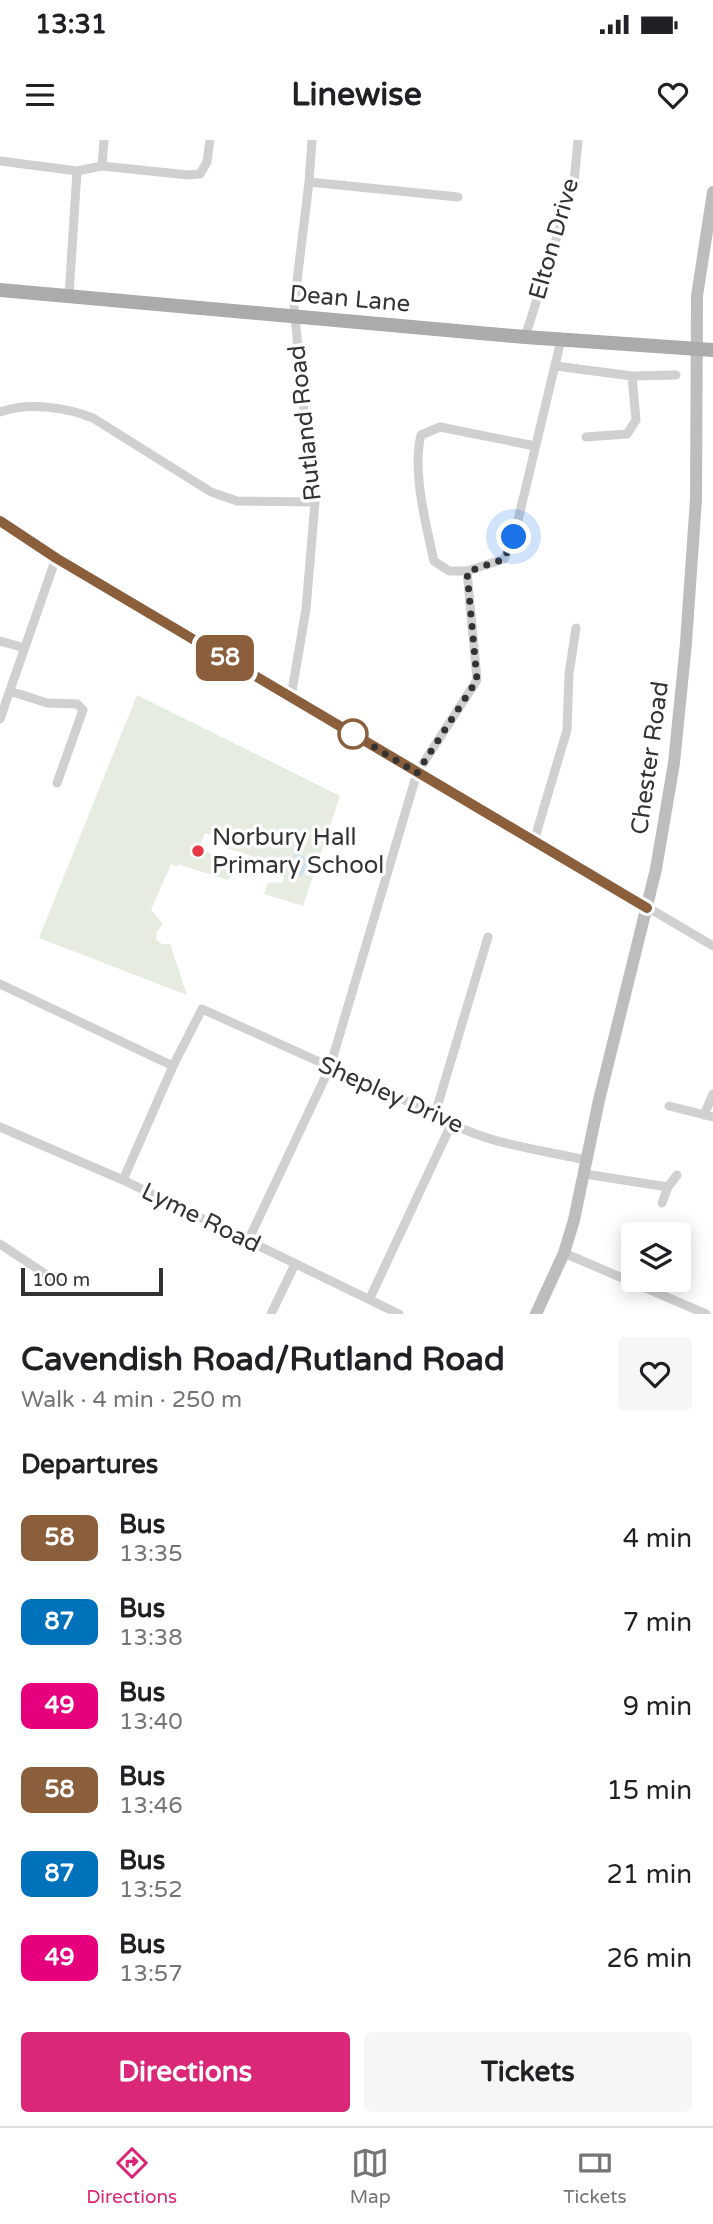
<!DOCTYPE html>
<html lang="en">
<head>
<meta charset="utf-8">
<style>
	:root { --surface:#fff; --page:#f6f6f6; --text:#202124; --muted:#757577; --line:#e0e0e0; --accent:#db2777 }
	body { margin:0; font-family:"Varela Round",sans-serif; background:var(--page); color:var(--text); height:100vh; display:flex; flex-direction:column; font-size:26px; white-space:nowrap }
	* { box-sizing:border-box; margin:0 }
	p { font-size:23px; color:var(--muted) }
	.icon { flex:none; width:38px; height:38px; fill:none; stroke:currentColor; stroke-width:2; stroke-linecap:round; stroke-linejoin:round }
	.map { position:relative; height:1174px; overflow:hidden }
	.sheet { display:flex; flex-direction:column; background:var(--surface); flex:1 }
	.sheet>* { flex:none }
	.badge { padding:0 14px; border-radius:10px; font-size:24px; line-height:46px }
	.buttons { position:absolute; left:621px; top:1082px; display:grid; gap:14px }
	.buttons a { display:grid; place-items:center; width:70px; height:70px; border-radius:7px; background:var(--surface); box-shadow:0 4px 18px #0003; font-size:35px }
	.scale { position:absolute; left:21px; bottom:18px; width:142px; box-sizing:border-box; padding-left:7px; border:4px solid #333; border-top:0; font-size:19px; line-height:24px; white-space:nowrap; color:#333; -webkit-text-stroke:5px #fff; paint-order:stroke }
	.you { position:absolute; width:35px; height:35px; margin:-18px; border:5px solid #fff; border-radius:50%; background:#1a73e8; box-shadow:0 0 0 10px #1a73e833 }
	.map>.badge { position:absolute; translate:-50% -50%; box-shadow:0 0 0 4px #fff }
	h2 { padding:0 21px; font-size:26px; line-height:63px }
	.round { display:grid; place-items:center; flex:none; width:74px; height:74px; border-radius:7px; background:var(--page) }
	.head { display:flex; align-items:center; justify-content:space-between; height:119px; padding:0 21px }
	h1 { font-size:33px; font-weight:700; line-height:52px }
	.cta { display:flex; gap:14px; margin-top:auto; padding:14px 21px }
	.cta a { flex:1; height:80px; border-radius:7px; background:var(--accent); color:#fff; font-size:28px; font-weight:700; line-height:80px; text-align:center }
	.cta a+a { background:var(--page); color:var(--text) }
	ul { padding:0; list-style:none }
	li { display:flex; align-items:center; gap:21px; height:84px; padding:0 21px }
	li div { flex:1 }
	li b { display:block; font-size:26px }
	li em { font-style:normal }
	li .badge { min-width:77px; font-weight:700; text-align:center }
	.status { display:flex; justify-content:space-between; align-items:center; height:49px; padding:0 35px; background:var(--surface); direction:ltr }
	.status svg { height:19px; fill:currentColor }
	header { display:flex; justify-content:space-between; align-items:center; height:91px; padding:0 21px; background:var(--surface); font-size:32px; font-weight:700 }
	.menu { display:flex; justify-content:space-around; align-items:center; height:98px; border-top:2px solid var(--line); background:var(--surface); font-size:19px; color:var(--muted) }
	.menu a { display:grid; justify-items:center; gap:4px }
	.menu .on { color:var(--accent) }
	.map>svg:first-child { display:block }
	.green { fill:#e6ecdf }
	.water { fill:#cfe2ee }
	.lines { fill:none; stroke-linecap:round; stroke-linejoin:round }
	.street { stroke:#d0d0d0; stroke-width:9 }
	.secondary { stroke:#bdbdbd; stroke-width:12 }
	.primary { stroke:#ababab; stroke-width:14 }
	.line-casing { stroke:#fff; stroke-width:16 }
	.line { stroke:#8b5e3c; stroke-width:10 }
	.walk { stroke:#333; stroke-width:7; stroke-dasharray:0 12.6 }
	.stop-dot { fill:#fff; stroke:#8b5e3c; stroke-width:3.5 }
	.poi-dot { fill:#e63946; stroke:#fff; stroke-width:2.5 }
	.labels { text-anchor:middle; dominant-baseline:central; stroke-width:7; stroke-linejoin:round; paint-order:stroke }
	.street-label { font-size:24px; fill:#333; stroke:#fff }
	.poi-label { font-size:24px; fill:#333; stroke:#fff; text-anchor:start }
</style>
</head>
<body>
<div class="status"><b>13:31</b><svg viewBox="0 0 49 12"><path d="M0 12V9h3v3zM5 12V6h3v6zM10 12V3h3v9zM15 12V0h3v12zM26 1h20v11H26zM47 4h2v5h-2z"/></svg></div>
<header><svg class="icon" aria-label="menu" viewBox="0 0 24 24"><path d="M4 6h16M4 12h16M4 18h16"/></svg>Linewise<svg class="icon" aria-label="heart" viewBox="0 0 24 24"><path d="M12 20l-8-8c-3-5 5-10 8-4 3-6 11-1 8 4z"/></svg></header>
<div class="map">
<svg width="713" height="1174" viewBox="0 0 713 1174">
	<rect width="100%" height="100%" fill="#fff"/>
	<path class="green" d="M 137,555 L 340,656 L 303,766 L 264,754 L 268,743 L 283,742 L 285,728 L 228,708 L 229,699 L 205,693 L 199,708 L 235,726 L 228,740 L 178,724 L 177,727 L 171,724 L 151,770 L 163,784 L 157,791 L 156,799 L 162,804 L 170,804 L 187,855 L 39,798 Z"/>
	<path class="water" d="M 294,714 L 302,715 L 308,720 L 308,727 L 300,737 L 295,731 Z"/>
	<g class="lines">
		<path class="street" d="M 0,21 L 77,31 L 102,26 L 188,35 L 200,34 L 207,22 L 210,0
			M 102,26 L 104,0
			M 309,42 L 458,57
			M 69,156 L 77,31
			M 525,197 L 574,43 L 578,0
			M 556,226 L 632,236 L 676,235
			M 0,272 C 29,262 65,267 93,278 L 211,352 L 237,361 L 315,362
			M 586,297 L 627,294 L 636,280 L 632,236
			M 0,381 L 56,418 L 713,806
			M 467,431 L 449,431 L 434,421 C 426,385 412,331 421,295 L 440,287 L 535,306
			M 0,501 L 25,508
			M 10,551 L 47,563 L 77,564 L 83,570 L 57,643
			M 291,557 L 306,469 L 315,362 L 310,333 L 294,166 L 309,42 L 312,0
			M 0,579 L 56,418
			M 534,701 L 567,590 L 569,534 L 576,488
			M 0,844 L 173,926
			M 669,966 L 713,977
			M 435,974 L 488,797
			M 704,975 L 713,954
			M 0,987 L 123,1040 L 399,1174
			M 585,1034 L 668,1047
			M 123,1040 L 173,926 L 202,869 L 435,974 C 478,1003 537,1009 586,1020
			M 662,1063 L 668,1047 L 677,1035
			M 248,1101 L 330,927 L 417,633 L 477,540 L 467,431 L 504,419 L 514,397 L 561,200
			M 0,1104 L 59,1143
			M 564,1113 L 706,1174
			M 370,1158 L 451,985
			M 271,1174 L 295,1124"/>
		<path class="secondary" d="M 536,1174 L 564,1113 L 574,1080 L 599,960 L 656,729 L 674,623 L 686,503 L 696,359 L 697,156 L 713,52"/>
		<path class="primary" d="M 0,150 L 525,197 L 713,210"/>
	</g>
	<g class="lines">
		<defs>
			<path id="line" d="M 0,381 L 56,418 L 647,768"/>
		</defs>
		<use href="#line" class="line-casing"/>
		<use href="#line" class="line"/>
		<path class="walk" d="M 353,594 L 417,633 L 477,540 L 467,432 L 504,419 L 514,397"/>
	</g>
	<circle class="stop-dot" cx="353" cy="594" r="14"/>
	<circle class="poi-dot" cx="198" cy="711" r="7"/>
	<g class="labels">
		<g class="street-label">
			<text transform="translate(554 99) rotate(-74)">Elton Drive</text>
			<text transform="translate(350 159) rotate(5)">Dean Lane</text>
			<text transform="translate(305 283) rotate(-96)">Rutland Road</text>
			<text transform="translate(650 618) rotate(-82)">Chester Road</text>
			<text transform="translate(391 955) rotate(24)">Shepley Drive</text>
			<text transform="translate(201 1078) rotate(26)">Lyme Road</text>
		</g>
		<g class="poi-label">
			<text x="212" y="697">Norbury Hall<tspan x="212" dy="28">Primary School</tspan></text>
		</g>
	</g>
</svg>
<div class="buttons">
<a><svg class="icon" aria-label="layers" viewBox="0 0 24 24"><path d="M12 4l9 5-9 5-9-5zM3 14l9 5 9-5"/></svg></a>
</div>
<div class="scale">100 m</div>
<div class="you" style="left:514px;top:397px"></div>
<b class="badge" style="left:225px;top:518px;background:#8b5e3c;color:#fff">58</b>
</div>
<section class="sheet">
<div class="head"><div><h1>Cavendish Road/Rutland Road</h1><p>Walk · 4 min · 250 m</p></div><a class="round"><svg class="icon" aria-label="heart" viewBox="0 0 24 24"><path d="M12 20l-8-8c-3-5 5-10 8-4 3-6 11-1 8 4z"/></svg></a></div>
<h2>Departures</h2>
<ul>
<li><span class="badge" style="background:#8b5e3c;color:#fff">58</span><div><b>Bus</b><p>13:35</p></div><em>4 min</em></li>
<li><span class="badge" style="background:#0072bc;color:#fff">87</span><div><b>Bus</b><p>13:38</p></div><em>7 min</em></li>
<li><span class="badge" style="background:#e6007e;color:#fff">49</span><div><b>Bus</b><p>13:40</p></div><em>9 min</em></li>
<li><span class="badge" style="background:#8b5e3c;color:#fff">58</span><div><b>Bus</b><p>13:46</p></div><em>15 min</em></li>
<li><span class="badge" style="background:#0072bc;color:#fff">87</span><div><b>Bus</b><p>13:52</p></div><em>21 min</em></li>
<li><span class="badge" style="background:#e6007e;color:#fff">49</span><div><b>Bus</b><p>13:57</p></div><em>26 min</em></li>
</ul>
<div class="cta"><a>Directions</a><a>Tickets</a></div>
</section>
<nav class="menu">
<a class="on"><svg class="icon" aria-label="directions" viewBox="0 0 24 24"><path d="M12 3l9 9-9 9-9-9zM9 14v-3h6M13 9l2 2-2 2"/></svg>Directions</a>
<a><svg class="icon" aria-label="map" viewBox="0 0 24 24"><path d="M3 6l6-2 6 2 6-2v14l-6 2-6-2-6 2zM9 4v14M15 6v14"/></svg>Map</a>
<a><svg class="icon" aria-label="tickets" viewBox="0 0 24 24"><path d="M3 7h18v10H3zM15 7v10"/></svg>Tickets</a>
</nav>
</body>
</html>
